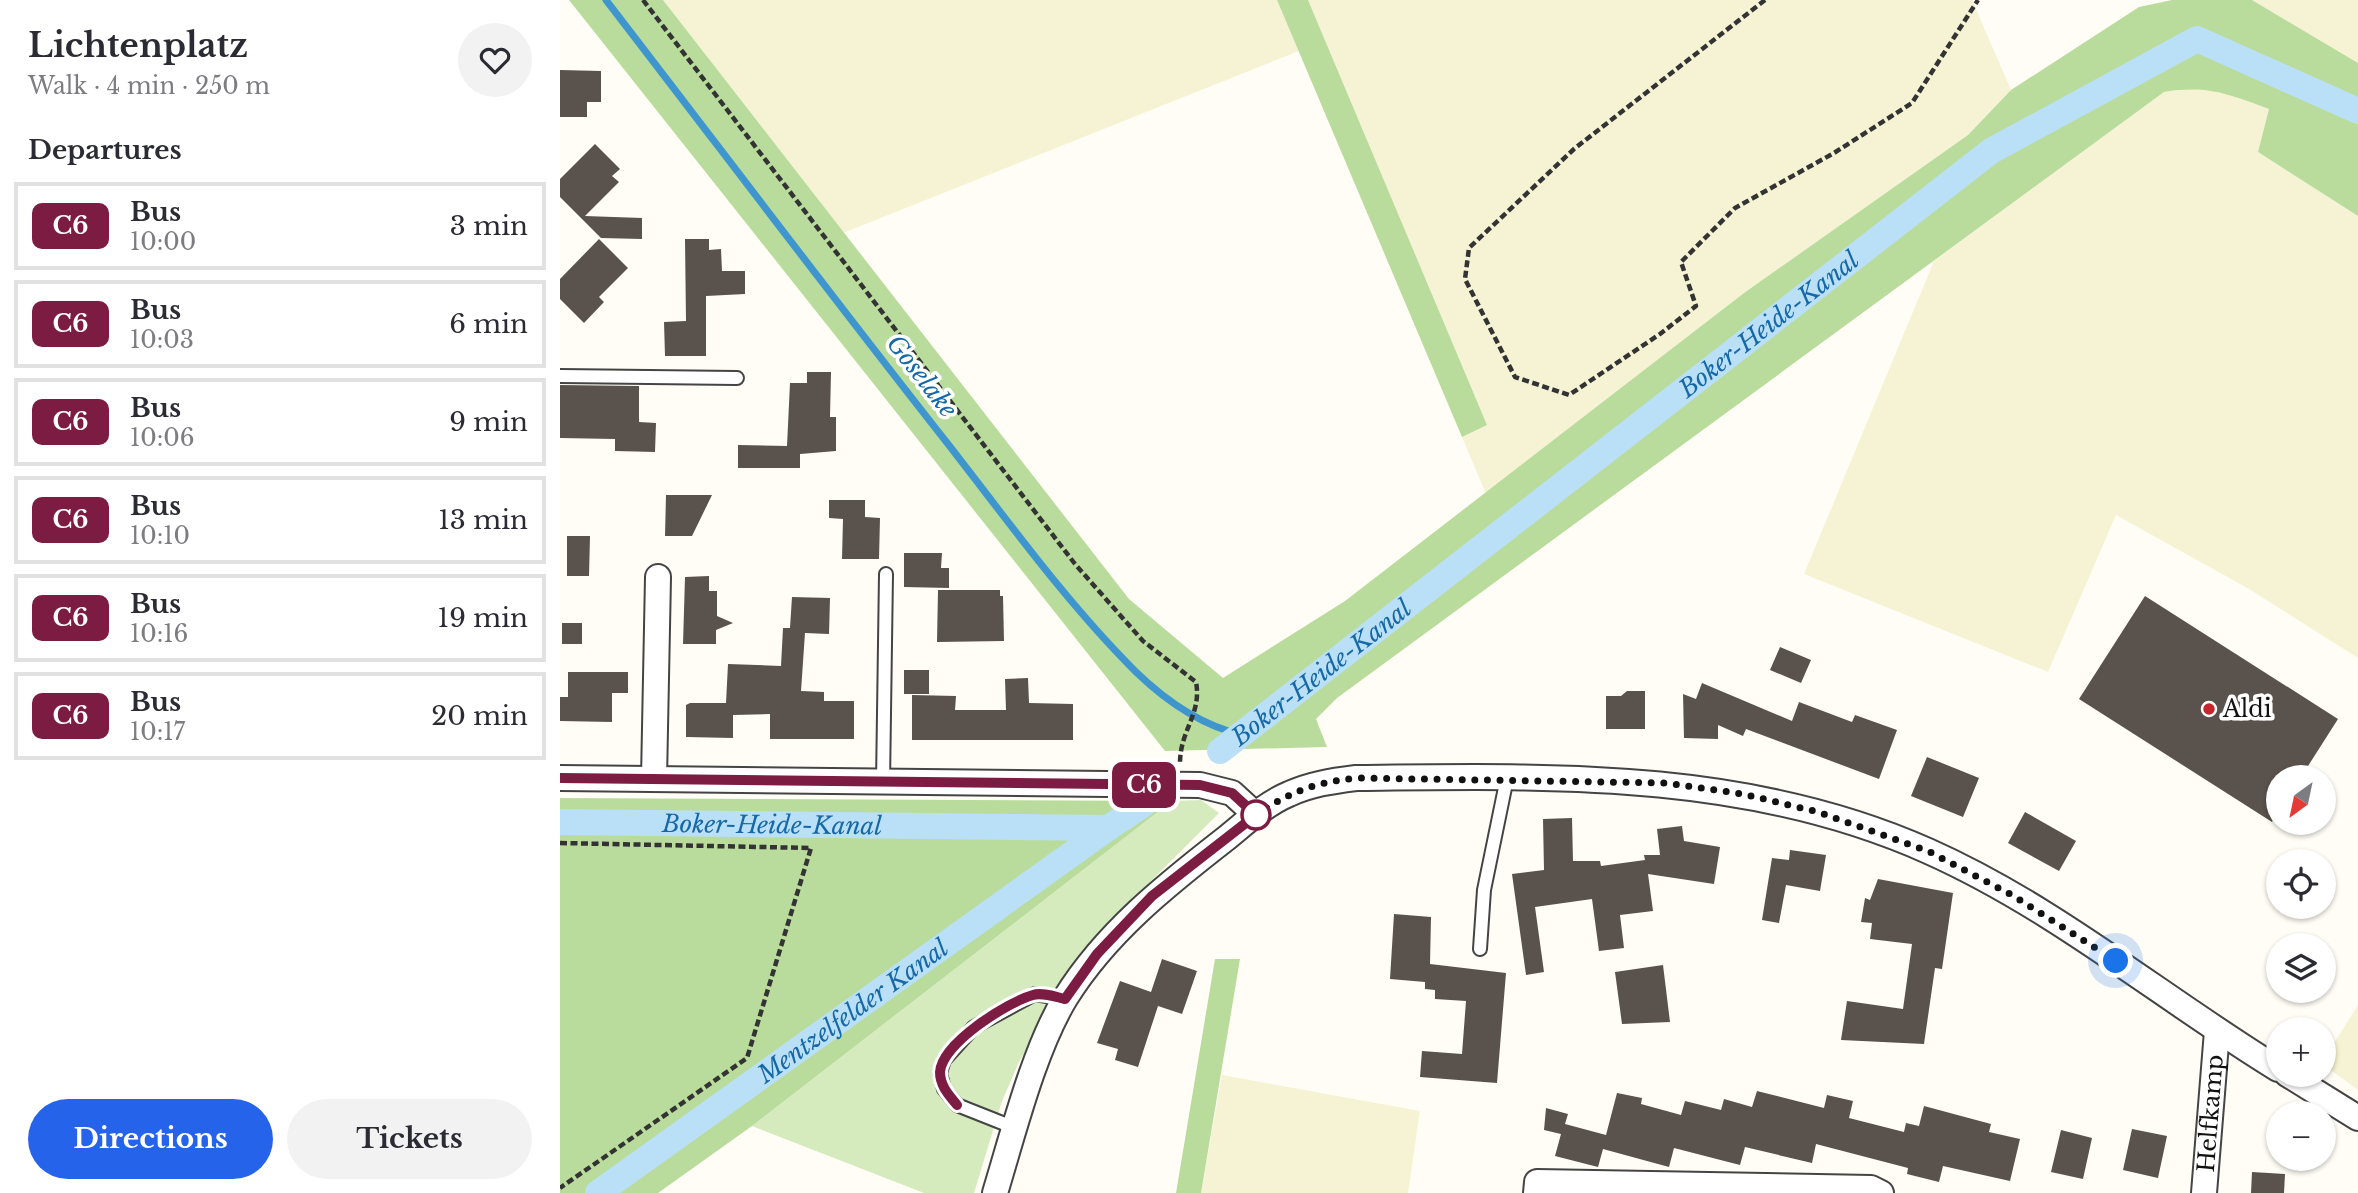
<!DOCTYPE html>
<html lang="en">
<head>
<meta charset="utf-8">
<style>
	:root { --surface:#fff; --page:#f2f2f3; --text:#2b2b33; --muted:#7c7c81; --line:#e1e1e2; --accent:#2563eb }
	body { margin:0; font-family:"Libre Baskerville",serif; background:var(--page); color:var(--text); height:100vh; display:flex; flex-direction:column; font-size:26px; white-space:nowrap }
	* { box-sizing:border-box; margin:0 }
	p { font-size:23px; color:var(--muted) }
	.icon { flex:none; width:38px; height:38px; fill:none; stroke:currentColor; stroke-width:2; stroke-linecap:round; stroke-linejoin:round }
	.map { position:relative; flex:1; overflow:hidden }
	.details { display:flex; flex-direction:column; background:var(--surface); width:560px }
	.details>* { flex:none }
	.badge { padding:0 14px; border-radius:10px; font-size:24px; line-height:46px }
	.needle { width:46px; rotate:213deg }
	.fabs { position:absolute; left:1706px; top:765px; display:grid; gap:14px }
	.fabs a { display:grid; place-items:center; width:70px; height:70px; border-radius:50%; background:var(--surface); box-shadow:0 2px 5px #0004; font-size:35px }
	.you { position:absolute; width:35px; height:35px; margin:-18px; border:5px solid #fff; border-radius:50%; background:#1a73e8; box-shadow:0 0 0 10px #1a73e833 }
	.map>.badge { position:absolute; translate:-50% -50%; box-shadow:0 0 0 4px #fff }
	h2 { padding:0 28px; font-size:26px; line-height:63px }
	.round { display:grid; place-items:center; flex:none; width:74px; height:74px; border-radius:37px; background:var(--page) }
	.overview { display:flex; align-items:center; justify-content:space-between; height:119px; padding:0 28px }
	h1 { font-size:33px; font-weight:700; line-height:52px }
	.primary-button { display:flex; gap:14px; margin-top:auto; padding:14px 28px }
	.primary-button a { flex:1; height:80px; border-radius:42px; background:var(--accent); color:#fff; font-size:28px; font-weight:700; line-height:80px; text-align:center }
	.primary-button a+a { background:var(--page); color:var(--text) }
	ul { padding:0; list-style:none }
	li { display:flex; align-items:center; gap:21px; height:88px; margin:0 14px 10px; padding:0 14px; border:4px solid var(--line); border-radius:0px }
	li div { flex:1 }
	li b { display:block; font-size:26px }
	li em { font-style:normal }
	li .badge { min-width:77px; font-weight:700; text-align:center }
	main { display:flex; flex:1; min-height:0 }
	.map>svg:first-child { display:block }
	.farmland { fill:#f6f3d4 }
	.green { fill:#d5ebbd }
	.forest { fill:#b9dc9c }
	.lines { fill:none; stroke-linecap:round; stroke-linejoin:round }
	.stream { stroke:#3f96cf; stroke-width:7 }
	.canal { stroke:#b9e0f7; stroke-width:26 }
	.building { fill:#5a524d }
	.lane-casing { stroke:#444; stroke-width:16 }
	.street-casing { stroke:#444; stroke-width:28 }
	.path { stroke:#333; stroke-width:4.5; stroke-dasharray:7 3.5; stroke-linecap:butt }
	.lane { stroke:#fff; stroke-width:12 }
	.street { stroke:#fff; stroke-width:24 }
	.line-casing { stroke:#fff; stroke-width:16 }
	.line { stroke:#7d1c42; stroke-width:10 }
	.walk { stroke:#111; stroke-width:7; stroke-dasharray:0 12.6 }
	.poi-dot { fill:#c4262e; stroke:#fff; stroke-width:2.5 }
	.stop-dot { fill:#fff; stroke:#7d1c42; stroke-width:3.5 }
	.labels { text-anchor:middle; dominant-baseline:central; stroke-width:7; stroke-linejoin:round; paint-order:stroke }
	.poi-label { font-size:23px; fill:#111; stroke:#fff; text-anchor:start }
	.street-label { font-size:23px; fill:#111; stroke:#fff }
	.water-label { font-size:24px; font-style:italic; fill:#1768a6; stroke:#fff }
</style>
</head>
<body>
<main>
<section class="details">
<div class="overview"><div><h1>Lichtenplatz</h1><p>Walk · 4 min · 250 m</p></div><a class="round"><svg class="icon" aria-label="heart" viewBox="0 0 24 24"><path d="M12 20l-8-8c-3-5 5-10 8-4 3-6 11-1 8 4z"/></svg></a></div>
<h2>Departures</h2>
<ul>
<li><span class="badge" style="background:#7d1c42;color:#fff">C6</span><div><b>Bus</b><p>10:00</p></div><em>3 min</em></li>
<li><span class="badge" style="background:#7d1c42;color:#fff">C6</span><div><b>Bus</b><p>10:03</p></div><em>6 min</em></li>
<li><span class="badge" style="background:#7d1c42;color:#fff">C6</span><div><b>Bus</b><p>10:06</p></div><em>9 min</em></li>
<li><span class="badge" style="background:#7d1c42;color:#fff">C6</span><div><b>Bus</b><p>10:10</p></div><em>13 min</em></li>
<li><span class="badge" style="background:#7d1c42;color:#fff">C6</span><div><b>Bus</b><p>10:16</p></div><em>19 min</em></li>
<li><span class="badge" style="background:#7d1c42;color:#fff">C6</span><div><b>Bus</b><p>10:17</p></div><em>20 min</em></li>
</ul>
<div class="primary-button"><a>Directions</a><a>Tickets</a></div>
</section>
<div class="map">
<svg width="1798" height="1193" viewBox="0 0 1798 1193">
	<rect width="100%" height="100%" fill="#fffdf5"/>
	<path class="farmland" d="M 103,0 L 717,0 L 739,51 L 283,233 Z
		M 748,0 L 1412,0 L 1451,90 L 1408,135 L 1184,293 L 926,494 L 902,437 L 927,425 Z
		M 1692,0 L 1798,0 L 1798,63 Z
		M 1636,88 L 1660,91 L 1709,109 L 1698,152 L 1798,216 L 1798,658 L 1689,589 L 1556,515 L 1488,672 L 1244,574 L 1374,261 L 1604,92 Z
		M 1798,1005 L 1798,1090 L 1764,1065 L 1764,1059 Z
		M 662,1075 L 860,1111 L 848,1193 L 641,1193 Z"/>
	<path class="green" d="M 641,800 L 659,813 L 591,881 L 513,968 L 459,1062 L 442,1101 L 414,1193 L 364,1193 L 192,1126 L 612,801 Z"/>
	<path class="forest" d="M 9,0 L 103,0 L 569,599 L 663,678 L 785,601 L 1184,293 L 1408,135 L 1451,90 L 1579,7 L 1612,0 L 1692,0 L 1798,63 L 1798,216 L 1698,152 L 1709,109 C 1667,94 1649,85 1604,92 L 777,698 L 756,719 L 767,747 L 605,751 Z
		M 717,0 L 748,0 L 927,425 L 902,437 Z
		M 0,798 L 612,801 L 192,1126 L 98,1193 L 0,1193 Z
		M 655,959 L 680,959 L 641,1193 L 616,1193 Z"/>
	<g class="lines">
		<path class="stream" d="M 46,0 C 160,148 272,297 388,444 C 448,521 506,602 576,672 C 606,701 642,726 683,735"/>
		<g class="canal">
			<path id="s1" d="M 660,751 L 1431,151 L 1637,39 L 1798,111"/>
			<path id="s2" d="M 0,822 L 548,828 L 584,804"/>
			<path id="s3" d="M 38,1193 L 548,828"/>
		</g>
	</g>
	<path class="building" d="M 0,70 L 41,71 L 41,102 L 27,102 L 27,117 L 0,117 Z
		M 35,144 L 60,169 L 52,176 L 59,182 L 25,216 L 82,218 L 82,239 L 41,238 L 0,197 L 0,179 Z
		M 39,239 L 68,268 L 39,297 L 44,302 L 24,323 L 0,299 L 0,279 Z
		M 125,239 L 149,239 L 149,250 L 161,249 L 162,271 L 185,271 L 185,294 L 146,296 L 146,356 L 105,356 L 104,322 L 126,321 Z
		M 247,372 L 271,372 L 270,417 L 276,417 L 276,451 L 240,454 L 240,468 L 178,468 L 178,445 L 227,446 L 230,383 L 247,383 Z
		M 0,385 L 79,386 L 79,422 L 96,423 L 95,452 L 55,451 L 55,439 L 0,438 Z
		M 106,495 L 152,495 L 132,536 L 105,536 Z
		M 269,500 L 305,500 L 305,517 L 320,518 L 319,559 L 282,559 L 283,519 L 269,518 Z
		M 7,536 L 30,536 L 29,576 L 7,576 Z
		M 344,553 L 382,553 L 381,568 L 389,568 L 389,588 L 344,587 Z
		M 149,576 L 149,591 L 157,591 L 157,616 L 173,623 L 156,630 L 156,644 L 123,644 L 125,577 Z
		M 378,590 L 440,590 L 440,596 L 443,596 L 444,641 L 377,642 Z
		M 1585,596 L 1778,719 L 1741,777 L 1718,777 L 1718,812 L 1712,822 L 1519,699 Z
		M 232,597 L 270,598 L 269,634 L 245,633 L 241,691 L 264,692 L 264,701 L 294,701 L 294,739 L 210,739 L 210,714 L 173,715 L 173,738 L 126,737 L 126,705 L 130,703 L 166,703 L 168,664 L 221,666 L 223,628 L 230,628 Z
		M 2,623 L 22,623 L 22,644 L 2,644 Z
		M 1220,647 L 1251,660 L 1241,683 L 1210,670 Z
		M 344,670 L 369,670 L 369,694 L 344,694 Z
		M 8,672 L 68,672 L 68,693 L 52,693 L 52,722 L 0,721 L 0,697 L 8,697 Z
		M 468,678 L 469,703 L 513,704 L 513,740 L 352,740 L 352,695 L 396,696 L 395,710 L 446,710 L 445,679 Z
		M 1142,683 L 1232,721 L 1239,702 L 1292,722 L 1295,715 L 1337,730 L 1319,779 L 1186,729 L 1183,736 L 1158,725 L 1158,739 L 1124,738 L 1123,694 L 1136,699 Z
		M 1067,691 L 1085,691 L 1085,729 L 1046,729 L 1046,696 L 1061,696 Z
		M 1367,757 L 1419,778 L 1403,817 L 1351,796 Z
		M 1465,812 L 1516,841 L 1499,871 L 1448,843 Z
		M 1012,818 L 1013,861 L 1040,861 L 1041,866 L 1085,860 L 1084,855 L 1100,855 L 1097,829 L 1122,826 L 1124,841 L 1160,847 L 1154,884 L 1088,874 L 1093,911 L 1060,915 L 1064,948 L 1039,951 L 1032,899 L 975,907 L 984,972 L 966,975 L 952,874 L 984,870 L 983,819 Z
		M 1230,850 L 1266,855 L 1260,891 L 1226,885 L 1219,923 L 1202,920 L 1212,858 L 1229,860 Z
		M 1318,879 L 1393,893 L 1382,969 L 1375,968 L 1364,1044 L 1281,1040 L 1287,1001 L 1343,1009 L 1352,944 L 1310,939 L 1312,923 L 1301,922 L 1305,898 L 1310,900 Z
		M 834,914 L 871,917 L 870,964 L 946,973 L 937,1083 L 860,1077 L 862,1051 L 902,1054 L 906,1001 L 875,999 L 875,990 L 865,989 L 865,982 L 830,979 Z
		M 602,959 L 637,971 L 622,1014 L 598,1006 L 578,1067 L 555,1060 L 558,1049 L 537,1043 L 560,981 L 591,992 Z
		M 1103,965 L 1110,1022 L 1062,1024 L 1055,972 Z
		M 1197,1091 L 1264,1108 L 1267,1095 L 1293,1101 L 1289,1118 L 1344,1132 L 1346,1123 L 1359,1126 L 1364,1106 L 1431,1124 L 1429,1132 L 1460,1139 L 1450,1181 L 1383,1166 L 1379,1182 L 1347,1174 L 1348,1168 L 1256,1144 L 1252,1163 L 1185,1147 L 1180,1165 L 1114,1148 L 1109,1167 L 1043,1149 L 1038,1167 L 995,1156 L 1001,1134 L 984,1130 L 986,1108 L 1008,1114 L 1005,1124 L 1046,1135 L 1057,1093 L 1082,1098 L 1081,1104 L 1121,1115 L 1125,1101 L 1161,1110 L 1164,1099 L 1192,1107 Z
		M 1572,1129 L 1607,1136 L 1598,1178 L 1563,1170 Z
		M 1501,1130 L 1532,1138 L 1523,1179 L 1491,1172 Z
		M 1692,1172 L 1725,1174 L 1724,1193 L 1691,1193 Z"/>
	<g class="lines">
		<defs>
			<path id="lane" d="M 0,376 L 177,378
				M 323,783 L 326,574
				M 920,949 L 924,890 L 947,778
				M 455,1128 L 397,1105 L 384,1089 L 380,1073 L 384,1060 L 414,1027 L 475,994 L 505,999"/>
			<g id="street">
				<path d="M 0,778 L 640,785 L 672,793 L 696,815"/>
				<path d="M 94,779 L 98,577"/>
				<path d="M 1727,1074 L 1798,1118"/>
				<path d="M 435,1193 C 453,1134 474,1049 506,997 C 546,933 605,886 664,840 C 684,824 705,804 729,794 C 751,784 772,781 796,778 C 990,776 1187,770 1368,851 C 1494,907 1602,998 1718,1069"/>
				<path d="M 976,1193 L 977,1182 L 1311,1188 L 1321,1193"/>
				<path id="s4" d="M 1644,1193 L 1657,1031"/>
			</g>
		</defs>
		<use href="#lane" class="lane-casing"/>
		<use href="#street" class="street-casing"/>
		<path class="path" d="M 83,0 L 515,564 L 583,641 L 636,682 C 642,714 620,730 620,763
			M 1205,0 L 1014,149 L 909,248 L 905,279 L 955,377 L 1009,395 L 1100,334 L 1136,306 L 1121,262 L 1175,208 L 1274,153 L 1352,103 L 1418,0
			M 0,843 L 251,848 L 187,1058 L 0,1188"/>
		<use href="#lane" class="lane"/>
		<use href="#street" class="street"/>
	</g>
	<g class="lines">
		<defs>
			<path id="line" d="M 0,778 L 640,785 L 672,793 L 696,815 L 592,896 L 537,954 L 505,999 C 496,997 482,992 473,995 C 448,1002 382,1043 380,1072 C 380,1086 389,1095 397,1105"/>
		</defs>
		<use href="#line" class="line-casing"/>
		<use href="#line" class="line"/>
		<path class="walk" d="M 696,815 C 731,791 754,783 796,778 L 1106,783 L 1183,794 L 1258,812 L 1368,851 L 1452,895 L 1556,961"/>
	</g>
	<circle class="poi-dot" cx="1649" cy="709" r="7"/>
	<circle class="stop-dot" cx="696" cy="815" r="14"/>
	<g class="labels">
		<g class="poi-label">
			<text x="1663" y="709">Aldi</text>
		</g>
		<g class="street-label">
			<text stroke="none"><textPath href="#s4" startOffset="80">Helfkamp</textPath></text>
		</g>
		<g class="water-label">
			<text stroke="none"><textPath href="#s1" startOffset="695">Boker-Heide-Kanal</textPath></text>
			<text transform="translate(362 376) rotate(52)">Goselake</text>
			<text stroke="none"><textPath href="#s1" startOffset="128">Boker-Heide-Kanal</textPath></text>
			<text stroke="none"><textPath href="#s2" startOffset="212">Boker-Heide-Kanal</textPath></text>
			<text stroke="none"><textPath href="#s3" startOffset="313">Mentzelfelder Kanal</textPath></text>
		</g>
	</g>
</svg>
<div class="fabs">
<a><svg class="needle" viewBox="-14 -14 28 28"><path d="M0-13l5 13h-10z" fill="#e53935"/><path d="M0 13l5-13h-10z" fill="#7c7c81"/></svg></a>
<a><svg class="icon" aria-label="locate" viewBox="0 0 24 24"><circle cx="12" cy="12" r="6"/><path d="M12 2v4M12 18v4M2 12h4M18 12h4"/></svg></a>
<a><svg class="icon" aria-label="layers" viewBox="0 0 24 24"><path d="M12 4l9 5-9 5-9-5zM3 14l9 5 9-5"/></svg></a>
<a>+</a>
<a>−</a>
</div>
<div class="you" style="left:1556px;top:961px"></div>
<b class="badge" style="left:584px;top:785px;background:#7d1c42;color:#fff">C6</b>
</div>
</main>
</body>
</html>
